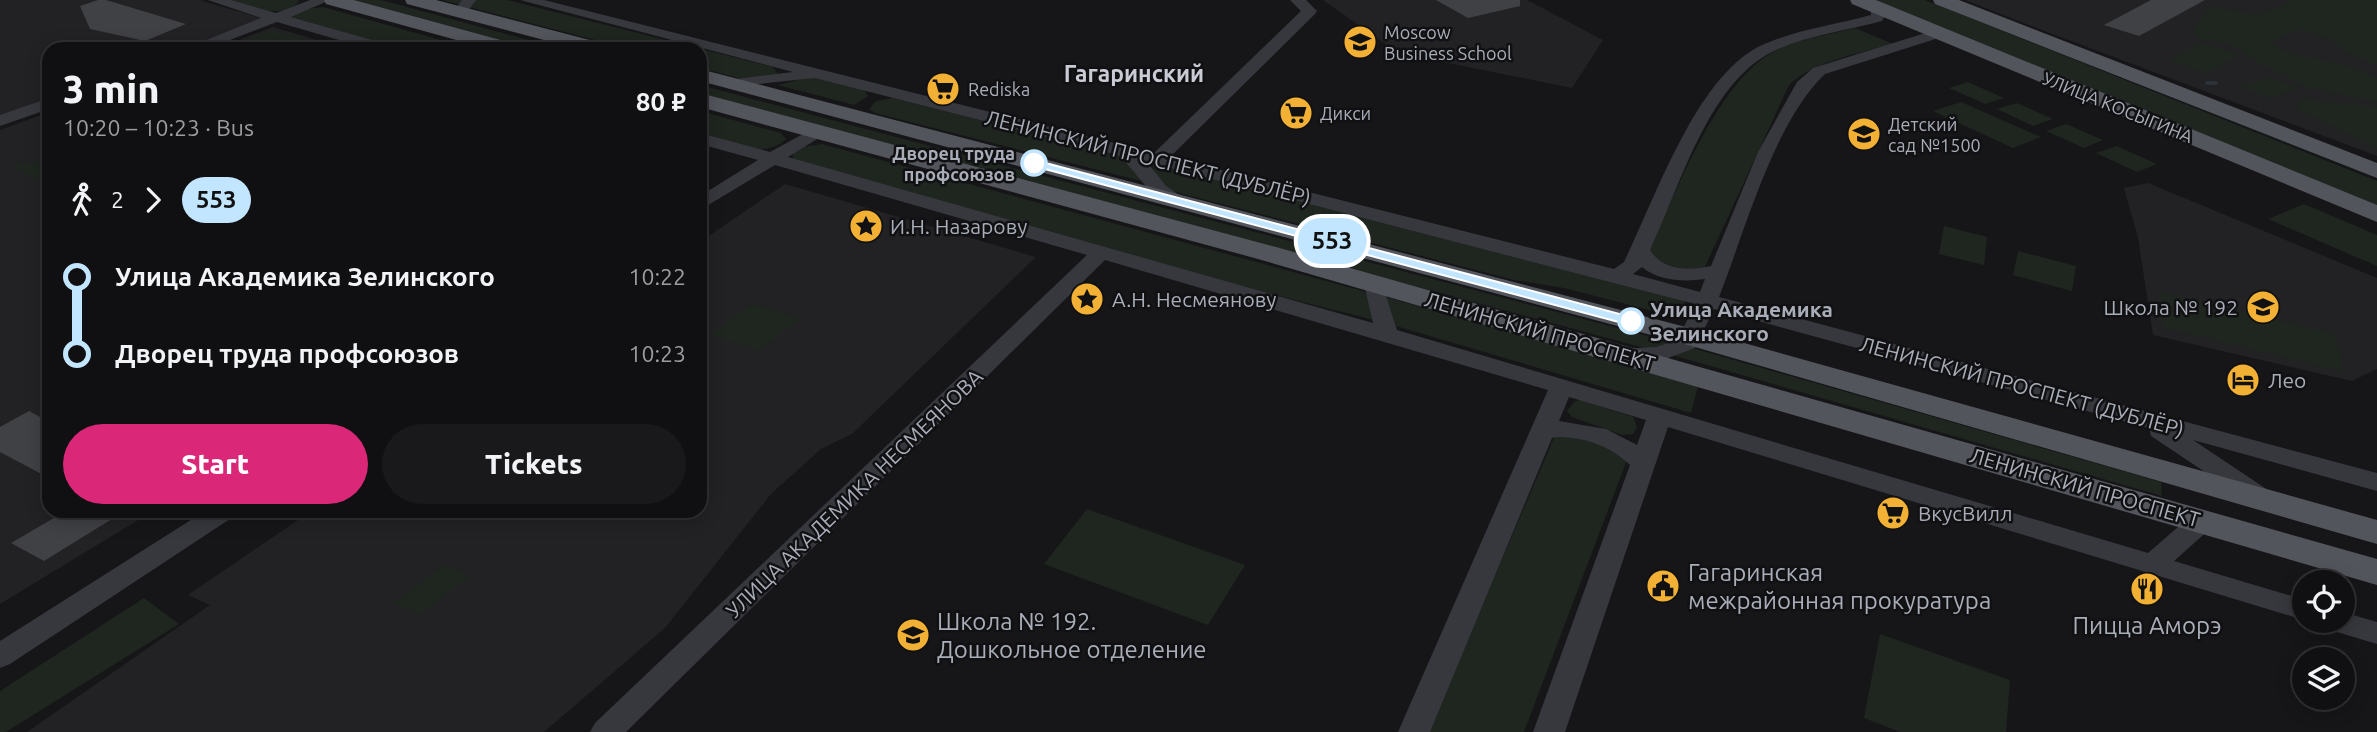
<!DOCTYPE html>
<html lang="en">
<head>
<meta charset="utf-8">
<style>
	:root { --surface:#101012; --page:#19191b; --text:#f1f3f6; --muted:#9c9d9f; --line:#303032; --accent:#db2777 }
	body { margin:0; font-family:Ubuntu,sans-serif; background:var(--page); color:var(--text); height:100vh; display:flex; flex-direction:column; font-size:26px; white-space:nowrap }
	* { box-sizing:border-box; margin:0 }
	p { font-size:23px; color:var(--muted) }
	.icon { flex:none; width:38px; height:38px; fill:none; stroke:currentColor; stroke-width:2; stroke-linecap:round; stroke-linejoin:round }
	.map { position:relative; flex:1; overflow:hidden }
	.drawer { position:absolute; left:42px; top:42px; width:665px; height:476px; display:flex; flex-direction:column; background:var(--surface); border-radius:21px; box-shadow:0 4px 18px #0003,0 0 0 2px var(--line) }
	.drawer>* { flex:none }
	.badge { padding:0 14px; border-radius:23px; font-size:24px; line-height:46px }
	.controls { position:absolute; left:2292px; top:570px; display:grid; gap:14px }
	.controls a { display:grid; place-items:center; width:63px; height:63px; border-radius:50%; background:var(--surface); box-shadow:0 4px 18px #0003,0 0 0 2px var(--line); font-size:35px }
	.map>.badge { position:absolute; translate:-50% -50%; box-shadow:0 0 0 4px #fff }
	.legs { display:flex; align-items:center; gap:10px; height:77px; padding:0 21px; font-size:23px }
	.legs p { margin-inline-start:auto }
	.summary { display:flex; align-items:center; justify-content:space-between; height:119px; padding:0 21px }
	h1 { font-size:38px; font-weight:800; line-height:52px }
	.cta { display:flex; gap:14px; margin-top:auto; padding:14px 21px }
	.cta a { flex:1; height:80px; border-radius:42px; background:var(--accent); color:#fff; font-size:28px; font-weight:800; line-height:80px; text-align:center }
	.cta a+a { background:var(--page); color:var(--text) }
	ul { padding:0 21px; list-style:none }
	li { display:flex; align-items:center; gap:24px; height:77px; font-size:26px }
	li i { display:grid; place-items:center; width:10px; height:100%; margin:0 9px; background:currentColor }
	li i::after { content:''; width:18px; height:18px; margin:-9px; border:5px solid; border-radius:50%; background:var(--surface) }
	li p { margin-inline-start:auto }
	li:first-child i { background:linear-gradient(#0000 50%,currentColor 0) }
	li:last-child i { background:linear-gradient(currentColor 50%,#0000 0) }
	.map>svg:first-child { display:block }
	.built { fill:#222225 }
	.green { fill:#1e261f }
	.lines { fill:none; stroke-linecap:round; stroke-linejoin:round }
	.stream { stroke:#2c353c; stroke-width:3.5 }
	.building { fill:#404145 }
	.minor { fill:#37383d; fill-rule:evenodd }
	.major { fill:#53555c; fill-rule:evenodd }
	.line-1 { fill:#c2e6ff; stroke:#fff; stroke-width:2 }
	.stop-1-dot { fill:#fff; stroke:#c2e6ff; stroke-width:3.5 }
	.labels { text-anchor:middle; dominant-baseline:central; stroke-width:5; stroke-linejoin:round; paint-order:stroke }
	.far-poi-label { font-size:18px; fill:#a8adb8; stroke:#111113; text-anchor:start }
	.far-street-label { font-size:18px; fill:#a8adb8; stroke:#111113 }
	.far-stop-label { font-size:18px; font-weight:bold; fill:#a8adb8; stroke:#111113; text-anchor:end }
	.street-label { font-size:21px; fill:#a8adb8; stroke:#111113 }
	.poi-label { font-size:21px; fill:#a8adb8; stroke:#111113; text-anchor:start }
	.stop-label { font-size:21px; font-weight:bold; fill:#a8adb8; stroke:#111113; text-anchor:start }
	.far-district-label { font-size:23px; font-weight:bold; fill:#c9ccd4; stroke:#111113 }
	.near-poi-label { font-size:24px; fill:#a8adb8; stroke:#111113; text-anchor:start }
</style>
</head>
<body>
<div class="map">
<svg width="2377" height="732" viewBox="0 0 2377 732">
	<rect width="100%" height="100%" fill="#161618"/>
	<path class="built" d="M 0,0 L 199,0 L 264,19 L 182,49 L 49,49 L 49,98 L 0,116 Z
		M 1323,0 L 1527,0 L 1603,40 L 1572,88 L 1398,53 Z
		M 1965,0 L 2377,0 L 2377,156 L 2034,27 Z
		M 273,27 L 347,49 L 215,49 Z
		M 49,112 L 49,511 L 153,511 L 0,604 L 0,130 Z
		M 2148,183 L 2377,278 L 2377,369 L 2352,381 L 2153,335 L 2138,238 L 2124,188 Z
		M 785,184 L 1036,257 L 852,434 L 821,449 L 771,494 L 665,628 L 544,732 L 27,732 L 210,605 L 188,595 L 311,511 L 700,511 L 700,242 Z"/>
	<path class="green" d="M 225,0 L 298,0 L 299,2 C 278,20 248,7 225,0 Z
		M 355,0 L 381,0 L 562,49 L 535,49 Z
		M 442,0 L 507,0 L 773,67 L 778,74 L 754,82 L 700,68 L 700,49 L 629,49 Z
		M 1875,0 L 1925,0 L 2377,181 L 2377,207 Z
		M 2288,0 L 2377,0 L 2377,65 L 2347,53 L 2329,38 L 2298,30 L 2270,42 C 2303,65 2344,56 2377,79 L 2377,102 L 2306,87 L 2249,58 L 2242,50 L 2227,43 L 2197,38 L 2194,29 L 2208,7 L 2260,15 L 2286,5 Z
		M 323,7 L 473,49 L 400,49 L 292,17 L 300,10 Z
		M 1855,28 L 1893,44 C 1859,54 1815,60 1789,85 L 1703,271 L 1683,272 L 1646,256 C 1674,198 1716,83 1773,52 C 1796,39 1829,35 1855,28 Z
		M 273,30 L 335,49 L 225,49 Z
		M 2200,43 L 2201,43 L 2239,55 L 2208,73 L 2169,61 Z
		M 815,76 L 864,89 L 868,96 L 854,105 L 778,85 Z
		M 2267,77 L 2298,88 L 2269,98 L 2238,86 Z
		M 1968,82 L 2004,98 L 1985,104 L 1949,88 Z
		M 700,85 L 1674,343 L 1652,350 L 700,94 Z
		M 894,98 L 1130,159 L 1141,181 L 875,113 L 869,109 L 876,101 Z
		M 2301,99 L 2377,107 L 2377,149 L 2298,109 Z
		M 1961,102 L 2041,137 L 2013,148 L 1933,111 Z
		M 2017,103 L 2053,119 L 2033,126 L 1997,109 Z
		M 700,111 L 781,133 L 786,139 C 764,161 726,141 700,134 Z
		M 2066,124 L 2103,140 L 2084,148 L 2046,131 Z
		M 822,144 L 1363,291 L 1369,296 L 1374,320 L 1188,273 L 793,159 L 793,153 L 802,147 Z
		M 2117,146 L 2157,164 L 2137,172 L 2096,153 Z
		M 39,161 L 49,163 L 49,184 L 12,168 L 18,164 Z
		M 1151,161 L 1683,300 L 1693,312 L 1684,319 L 1564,288 L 1514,280 L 1168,190 L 1155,176 Z
		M 2304,204 L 2377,235 L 2377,266 L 2268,219 Z
		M 1944,226 L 1987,237 L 1984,265 L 1939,254 Z
		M 2018,251 L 2076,266 L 2072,291 L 2013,275 Z
		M 2161,292 L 2335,334 L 2344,372 L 2163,327 Z
		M 1386,297 L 1698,386 L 1691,413 L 1396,326 Z
		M 752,304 L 799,319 L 759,351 L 711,334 Z
		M 1692,348 L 2161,482 L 2162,496 L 1672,355 Z
		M 1581,400 L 1633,417 L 1637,427 L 1633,434 L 1622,435 L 1572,417 L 1567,411 L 1575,401 Z
		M 1556,433 L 1573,433 L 1623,450 L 1627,460 L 1524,732 L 1428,732 Z
		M 1087,509 L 1245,565 L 1208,625 L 1044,564 Z
		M 445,564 L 470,576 L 419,615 L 394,603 Z
		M 144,598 L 179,624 L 6,732 L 0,732 L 0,691 Z
		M 1880,634 L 2010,680 L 2006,732 L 1900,732 L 1864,718 Z"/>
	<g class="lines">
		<path class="stream" d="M 2207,83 L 2216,83"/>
	</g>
	<path class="building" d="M 98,0 L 106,0 L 186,24 L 145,41 L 90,29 L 80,6 Z
		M 1436,0 L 1520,0 L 1520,6 L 1468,18 Z
		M 2151,0 L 2205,0 L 2139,36 L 2104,25 Z
		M 29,411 L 49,422 L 49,478 L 0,452 L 0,427 Z
		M 66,511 L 125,511 L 44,561 L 11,543 Z"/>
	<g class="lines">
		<path class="minor" d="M 208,0 L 231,0 L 276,13 L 310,0 L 330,0 L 291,17 L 393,46 L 395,49 L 370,49 L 277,22 L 206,49 L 184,49 L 261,18 Z
			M 462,0 L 476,0 L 465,15 L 455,15 L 453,12 Z
			M 520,0 L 544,0 L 1154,153 L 1301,11 L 1290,0 L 1306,0 L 1317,11 L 1315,14 L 1170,157 L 1614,269 L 1624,262 C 1655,199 1695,80 1758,47 C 1793,30 1834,25 1871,15 L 1870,3 L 1880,3 L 1887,12 L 1882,21 C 1845,31 1802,36 1768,54 C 1707,88 1679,189 1650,250 C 1663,271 1689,271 1711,266 L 1758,152 L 1797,82 L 1813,68 L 1935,30 L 1945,30 L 1945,36 L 1825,74 C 1774,122 1745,231 1719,297 L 2377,473 L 2377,491 L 2193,440 L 2271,492 L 2275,498 L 2271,504 L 2262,507 L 2253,504 L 2151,436 L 2149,428 L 1714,309 L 1695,348 L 1660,361 L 1617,359 L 1614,354 L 1617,349 L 1657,347 L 1678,339 L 1695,304 L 1147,162 L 1166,186 L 1187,200 L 1185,204 C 1154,212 1138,169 1117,155 L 815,78 L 730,87 L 728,84 L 736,79 L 793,72 ZM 1642,267 C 1658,281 1685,282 1705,279 L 1700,292 L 1633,274 Z
			M 49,98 L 49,109 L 0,126 L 0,115 Z
			M 816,127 L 822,128 L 825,132 L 822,136 L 788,157 L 1373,323 L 1364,284 L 1374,278 L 1381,280 L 1397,330 L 2148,553 L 2193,514 L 2202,512 L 2211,514 L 2215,521 L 2211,528 L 2174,561 L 2305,600 L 2307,621 L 1668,427 L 1565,732 L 1533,732 L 1630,465 C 1610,446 1585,437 1557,437 L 1552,438 L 1430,732 L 1398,732 L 1548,390 L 1105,260 L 626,732 L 590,732 L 595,723 L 1087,255 L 775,165 L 700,210 L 700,196 L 758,160 L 700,144 L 700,133 L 770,152 ZM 1569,397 L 1646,420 L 1637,445 L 1606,429 L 1559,421 Z
			M 205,511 L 237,511 L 233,517 L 10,664 L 0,668 L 0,641 Z
			M 2343,612 L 2377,622 L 2377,644 L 2327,629 L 2323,621 L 2343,621 Z"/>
		<path class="major" d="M 324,0 L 354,0 L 519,45 L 522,49 L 489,49 L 326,4 Z
			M 405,0 L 436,0 L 609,45 L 612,49 L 578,49 L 407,4 Z
			M 1850,0 L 1876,0 L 2377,205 L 2377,222 L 1852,4 Z
			M 1933,0 L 1959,0 L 2377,163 L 2377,178 L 1935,4 Z
			M 700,69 L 1701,331 L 2377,520 L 2377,544 L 1681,343 L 700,81 Z
			M 700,93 L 1276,247 L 2377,559 L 2377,585 L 1258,259 L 700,107 Z"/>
	</g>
	<path class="line-1" d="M 1034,160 L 1635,318 L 1637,321 L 1626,324 L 1030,165 L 1028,163 Z"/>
	<defs>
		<symbol id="university-disc" viewBox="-11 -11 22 22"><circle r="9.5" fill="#f2b134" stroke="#111113"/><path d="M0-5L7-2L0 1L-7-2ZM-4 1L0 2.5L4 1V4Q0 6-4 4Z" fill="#111"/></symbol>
		<symbol id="supermarket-disc" viewBox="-11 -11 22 22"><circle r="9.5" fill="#f2b134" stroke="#111113"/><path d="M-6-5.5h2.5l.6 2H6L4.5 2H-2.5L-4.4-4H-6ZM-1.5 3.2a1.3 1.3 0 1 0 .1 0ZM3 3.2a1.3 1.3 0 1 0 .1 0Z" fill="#111"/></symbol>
		<symbol id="school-disc" viewBox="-11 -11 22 22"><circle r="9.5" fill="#f2b134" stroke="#111113"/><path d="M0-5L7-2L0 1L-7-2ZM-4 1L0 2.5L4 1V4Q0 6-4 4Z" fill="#111"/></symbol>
		<symbol id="sight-disc" viewBox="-11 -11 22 22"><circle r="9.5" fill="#f2b134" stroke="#111113"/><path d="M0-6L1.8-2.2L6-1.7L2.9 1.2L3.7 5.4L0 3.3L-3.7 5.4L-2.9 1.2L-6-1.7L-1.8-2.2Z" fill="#111"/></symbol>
		<symbol id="hotel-disc" viewBox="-11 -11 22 22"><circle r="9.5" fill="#f2b134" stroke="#111113"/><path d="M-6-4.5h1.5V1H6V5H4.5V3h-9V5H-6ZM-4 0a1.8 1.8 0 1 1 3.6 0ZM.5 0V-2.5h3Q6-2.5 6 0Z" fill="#111"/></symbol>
		<symbol id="civic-disc" viewBox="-11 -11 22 22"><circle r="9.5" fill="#f2b134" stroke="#111113"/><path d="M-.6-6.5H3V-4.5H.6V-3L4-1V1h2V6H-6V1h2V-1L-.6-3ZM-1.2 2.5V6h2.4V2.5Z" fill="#111"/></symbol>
		<symbol id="restaurant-disc" viewBox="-11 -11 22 22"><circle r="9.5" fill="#f2b134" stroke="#111113"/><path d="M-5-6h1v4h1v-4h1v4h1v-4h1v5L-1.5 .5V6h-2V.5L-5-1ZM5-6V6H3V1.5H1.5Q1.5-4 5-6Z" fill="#111"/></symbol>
	</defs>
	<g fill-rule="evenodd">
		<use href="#university-disc" x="1341" y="23" width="38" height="38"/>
		<use href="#supermarket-disc" x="924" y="70" width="38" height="38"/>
		<use href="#supermarket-disc" x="1277" y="94" width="38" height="38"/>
		<use href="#school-disc" x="1845" y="115" width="38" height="38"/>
		<use href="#sight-disc" x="847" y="207" width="38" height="38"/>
		<use href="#sight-disc" x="1068" y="280" width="38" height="38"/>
		<use href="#school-disc" x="2244" y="288" width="38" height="38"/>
		<use href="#hotel-disc" x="2224" y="361" width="38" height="38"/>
		<use href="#supermarket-disc" x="1874" y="494" width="38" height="38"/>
		<use href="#civic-disc" x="1644" y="567" width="38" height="38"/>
		<use href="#restaurant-disc" x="2128" y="570" width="38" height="38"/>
		<use href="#school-disc" x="894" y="616" width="38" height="38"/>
	</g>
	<g class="stop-1-dot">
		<circle cx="1034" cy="163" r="12"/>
		<circle cx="1631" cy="321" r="12"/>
	</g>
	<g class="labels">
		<g class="far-poi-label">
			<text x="1384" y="32">Moscow<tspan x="1384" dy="21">Business School</tspan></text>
			<text x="968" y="89">Rediska</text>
			<text x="1320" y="113">Дикси</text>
			<text x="1888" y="124">Детский<tspan x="1888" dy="21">сад №1500</tspan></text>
		</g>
		<g class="far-street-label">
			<text transform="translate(2118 107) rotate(22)">УЛИЦА КОСЫГИНА</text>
		</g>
		<g class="far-stop-label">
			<text x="1015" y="153">Дворец труда<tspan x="1015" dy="21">профсоюзов</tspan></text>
		</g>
		<g class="street-label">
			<text transform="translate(1148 157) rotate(14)">ЛЕНИНСКИЙ ПРОСПЕКТ (ДУБЛЁР)</text>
			<text transform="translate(1540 331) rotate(16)">ЛЕНИНСКИЙ ПРОСПЕКТ</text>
			<text transform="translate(2022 386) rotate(15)">ЛЕНИНСКИЙ ПРОСПЕКТ (ДУБЛЁР)</text>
			<text transform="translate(2085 487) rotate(16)">ЛЕНИНСКИЙ ПРОСПЕКТ</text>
			<text transform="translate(854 493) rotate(-44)">УЛИЦА АКАДЕМИКА НЕСМЕЯНОВА</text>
		</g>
		<g class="poi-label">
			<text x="890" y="226">И.Н. Назарову</text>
			<text x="1112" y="299">А.Н. Несмеянову</text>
			<text x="2238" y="307" text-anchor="end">Школа № 192</text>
			<text x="2268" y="380">Лео</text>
			<text x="1918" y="513">ВкусВилл</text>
		</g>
		<g class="stop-label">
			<text x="1650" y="309">Улица Академика<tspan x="1650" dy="24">Зелинского</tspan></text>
		</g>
		<g class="far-district-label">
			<text x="1134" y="73">Гагаринский</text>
		</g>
		<g class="near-poi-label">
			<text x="1688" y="572">Гагаринская<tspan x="1688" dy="28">межрайонная прокуратура</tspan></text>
			<text x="937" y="621">Школа № 192.<tspan x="937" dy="28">Дошкольное отделение</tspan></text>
			<text x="2147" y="625" text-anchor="middle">Пицца Аморэ</text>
		</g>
	</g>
</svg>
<div class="controls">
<a><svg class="icon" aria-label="locate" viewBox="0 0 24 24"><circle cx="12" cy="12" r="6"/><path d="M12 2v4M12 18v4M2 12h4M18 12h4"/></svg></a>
<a><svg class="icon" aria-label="layers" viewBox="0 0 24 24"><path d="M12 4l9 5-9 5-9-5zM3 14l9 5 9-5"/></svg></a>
</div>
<b class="badge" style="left:1332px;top:241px;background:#c2e6ff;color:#111">553</b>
<section class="drawer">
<div class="summary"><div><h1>3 min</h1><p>10:20 – 10:23 · Bus</p></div><b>80 ₽</b></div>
<div class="legs"><svg class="icon" aria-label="walk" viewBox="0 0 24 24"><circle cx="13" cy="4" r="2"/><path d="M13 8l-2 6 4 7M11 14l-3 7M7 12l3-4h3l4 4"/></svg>2<svg class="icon" aria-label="forward" viewBox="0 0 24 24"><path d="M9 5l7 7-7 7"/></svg><b class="badge" style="background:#c2e6ff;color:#111">553</b></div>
<ul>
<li><i style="color:#c2e6ff"></i><b>Улица Академика Зелинского</b><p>10:22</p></li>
<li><i style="color:#c2e6ff"></i><b>Дворец труда профсоюзов</b><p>10:23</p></li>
</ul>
<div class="cta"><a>Start</a><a>Tickets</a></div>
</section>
</div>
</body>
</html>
